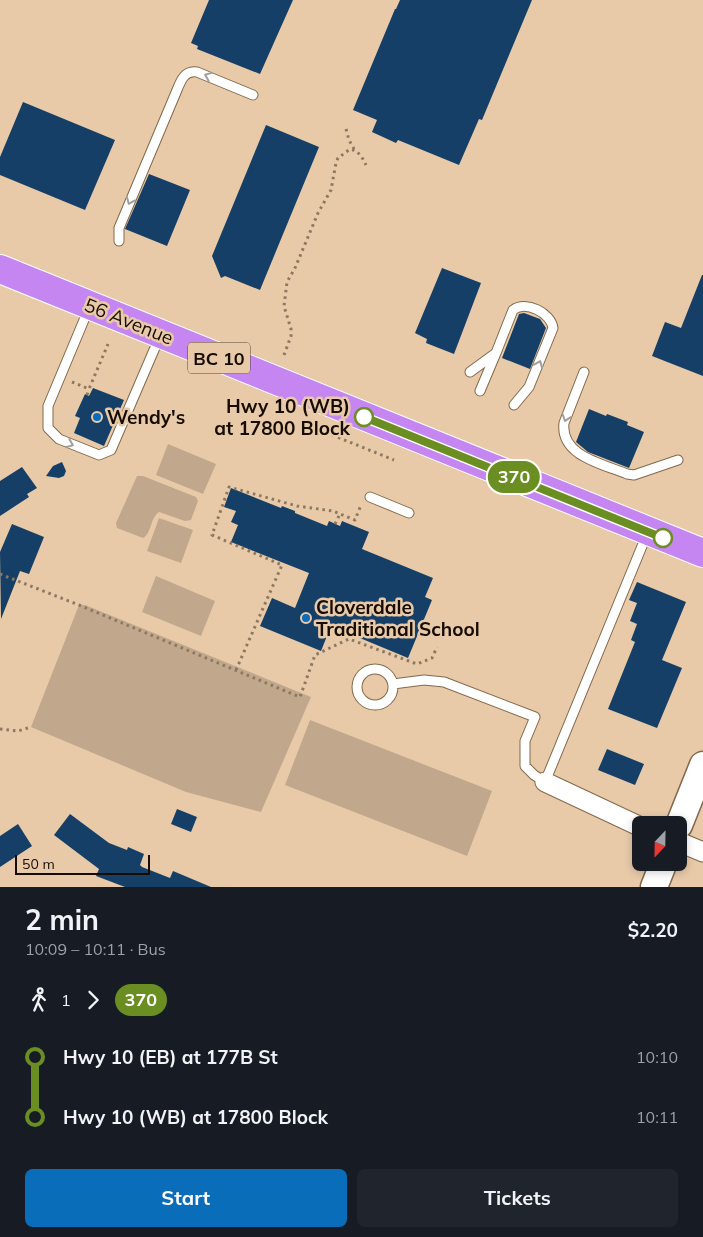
<!DOCTYPE html>
<html lang="en">
<head>
<meta charset="utf-8">
<style>
	:root { --surface:#171b24; --page:#20242c; --text:#f1f3f6; --muted:#9ea1a6; --accent:#0a6dba }
	body { margin:0; font-family:Mulish,sans-serif; background:var(--page); color:var(--text); height:100vh; display:flex; flex-direction:column; font-size:19px; white-space:nowrap }
	* { box-sizing:border-box; margin:0 }
	p { font-size:16px; color:var(--muted) }
	.icon { flex:none; width:28px; height:28px; fill:none; stroke:currentColor; stroke-width:2; stroke-linecap:round; stroke-linejoin:round }
	.map { position:relative; height:887px; overflow:hidden }
	.details { display:flex; flex-direction:column; background:var(--surface); flex:1 }
	.details>* { flex:none }
	.badge { padding:0 10px; border-radius:16px; font-size:18px; line-height:32px }
	.needle { width:32px; rotate:202deg }
	.fabs { position:absolute; left:632px; top:816px; display:grid; gap:10px }
	.fabs a { display:grid; place-items:center; width:55px; height:55px; border-radius:8px; background:var(--surface); box-shadow:0 2px 8px #0003; font-size:25px }
	.scale { position:absolute; left:15px; bottom:12px; width:135px; box-sizing:border-box; padding-left:5px; border:2px solid #160c02; border-top:0; font-size:14px; line-height:18px; white-space:nowrap; color:#160c02; -webkit-text-stroke:4px #e8caa9; paint-order:stroke }
	.map>.badge { position:absolute; translate:-50% -50%; box-shadow:0 0 0 2px #fff }
	.legs { display:flex; align-items:center; gap:8px; height:55px; padding:0 25px; font-size:16px }
	.legs p { margin-inline-start:auto }
	.headline { display:flex; align-items:center; justify-content:space-between; height:85px; padding:0 25px }
	h1 { font-size:28px; font-weight:700; line-height:38px }
	.primary-button { display:flex; gap:10px; margin-top:auto; padding:10px 25px }
	.primary-button a { flex:1; height:58px; border-radius:8px; background:var(--accent); color:#fff; font-size:20px; font-weight:700; line-height:58px; text-align:center }
	.primary-button a+a { background:var(--page); color:var(--text) }
	ul { padding:0 25px; list-style:none }
	li { display:flex; align-items:center; gap:18px; height:60px; font-size:19px }
	li i { display:grid; place-items:center; width:8px; height:100%; margin:0 6px; background:currentColor }
	li i::after { content:''; width:12px; height:12px; margin:-6px; border:4px solid; border-radius:50%; background:var(--surface) }
	li p { margin-inline-start:auto }
	li:first-child i { background:linear-gradient(#0000 50%,currentColor 0) }
	li:last-child i { background:linear-gradient(currentColor 50%,#0000 0) }
	.map>svg:first-child { display:block }
	.green { fill:#c1a88c }
	.building { fill:#153f66 }
	.lines { fill:none; stroke-linecap:round; stroke-linejoin:round }
	.lane-casing { stroke:#83694b; stroke-width:11 }
	.street-casing { stroke:#83694b; stroke-width:21 }
	.secondary-casing { stroke:#83694b; stroke-width:29 }
	.highway-casing { stroke:#fff; stroke-width:30 }
	.path { stroke:#8c7760; stroke-width:3; stroke-dasharray:2.5 4; stroke-linecap:butt }
	.lane { stroke:#fff; stroke-width:9 }
	.street { stroke:#fff; stroke-width:19 }
	.secondary { stroke:#fff; stroke-width:26 }
	.highway { stroke:#c586f2; stroke-width:28 }
	.oneway { stroke:#a29e9a }
	.line-1-casing { stroke:#fff; stroke-width:11 }
	.line-1 { stroke:#6b8e23; stroke-width:8 }
	.poi-dot { fill:#0a6dba; stroke:#e8caa9; stroke-width:2 }
	.stop-1-dot { fill:#fff; stroke:#6b8e23; stroke-width:2.5 }
	.labels { text-anchor:middle; dominant-baseline:central; stroke-width:5; stroke-linejoin:round; paint-order:stroke }
	.shield { fill:#e8caa9; stroke:#554534; stroke-width:1 }
	.shield-label { font-size:18px; font-weight:bold; fill:#160c02 }
	.street-label { font-size:19px; fill:#160c02; stroke:#e8caa9 }
	.stop-label { font-size:19px; font-weight:bold; fill:#160c02; stroke:#e8caa9; text-anchor:end }
	.poi-label { font-size:19px; font-weight:bold; fill:#160c02; stroke:#e8caa9; text-anchor:start }
</style>
</head>
<body>
<div class="map">
<svg width="703" height="887" viewBox="0 0 703 887">
	<rect width="100%" height="100%" fill="#e8caa9"/>
	<path class="green" d="M 168,444 L 216,464 L 203,494 L 156,475 Z
		M 137,476 L 143,476 L 196,497 L 198,501 L 191,520 L 185,521 L 159,512 C 150,518 152,533 143,538 L 117,528 L 116,523 Z
		M 159,518 L 193,530 L 181,563 L 147,551 Z
		M 156,576 L 215,601 L 201,636 L 142,612 Z
		M 79,605 L 85,605 L 311,697 L 261,812 L 186,792 L 31,727 Z
		M 310,720 L 492,791 L 467,856 L 285,785 Z"/>
	<path class="building" d="M 209,0 L 293,0 L 260,74 L 197,49 L 198,46 L 191,43 Z
		M 400,0 L 532,0 L 482,120 L 479,119 L 459,165 L 398,140 L 396,143 L 372,132 L 377,120 L 353,110 L 395,9 L 396,9 Z
		M 23,102 L 115,140 L 85,210 L 0,175 L 0,157 Z
		M 266,125 L 319,147 L 260,290 L 225,276 L 221,278 L 212,256 Z
		M 149,174 L 190,190 L 167,246 L 125,229 Z
		M 442,268 L 481,283 L 454,354 L 426,343 L 427,339 L 415,333 Z
		M 702,275 L 703,275 L 703,376 L 652,356 L 665,322 L 681,328 Z
		M 524,313 L 540,319 L 546,328 L 530,369 L 502,358 L 519,314 Z
		M 93,388 L 124,400 L 104,446 L 74,433 L 80,418 L 75,416 L 85,394 L 89,396 Z
		M 589,409 L 606,416 L 607,414 L 628,422 L 627,425 L 644,432 L 629,468 L 588,452 L 576,442 Z
		M 62,462 L 66,471 L 64,476 L 59,478 L 46,476 L 53,466 Z
		M 22,467 L 37,488 L 27,494 L 29,497 L 0,516 L 0,481 Z
		M 231,488 L 281,508 L 282,506 L 295,511 L 295,513 L 327,526 L 329,521 L 340,526 L 342,521 L 369,532 L 362,549 L 433,578 L 425,597 L 432,600 L 408,658 L 331,626 L 321,651 L 260,626 L 272,598 L 295,608 L 309,573 L 231,542 L 238,525 L 231,522 L 236,511 L 224,507 Z
		M 12,524 L 44,537 L 29,574 L 20,571 L 1,619 L 0,552 Z
		M 637,582 L 686,602 L 662,660 L 682,668 L 657,728 L 608,709 L 635,642 L 631,640 L 637,624 L 630,621 L 637,603 L 629,600 Z
		M 607,749 L 644,764 L 635,785 L 598,770 Z
		M 177,809 L 197,817 L 191,832 L 171,824 Z
		M 70,814 L 109,843 L 127,850 L 128,847 L 144,854 L 140,865 L 142,867 L 170,878 L 173,871 L 211,887 L 125,887 L 96,876 L 99,869 L 54,835 Z
		M 18,824 L 32,846 L 0,867 L 0,836 Z"/>
	<g class="lines">
		<defs>
			<path id="lane" d="M 119,241 L 119,228 L 177,90 C 181,80 185,70 197,72 L 253,95
				M 89,308 L 48,406 L 48,428 L 59,439 L 99,455 L 111,450 L 160,336
				M 470,372 L 496,353 L 513,310 C 526,300 551,313 553,328 L 529,387 L 514,405
				M 584,372 L 564,423 C 560,456 603,464 627,474 L 634,475 L 678,460
				M 480,391 L 496,353
				M 370,497 L 409,513
				M357 687a18 18 0 1 1 36 0a18 18 0 1 1-36 0Z
				M 393,684 L 424,680 L 444,682 L 535,717 L 525,741 L 525,766 L 534,775 L 545,782 L 647,534"/>
			<path id="street" d="M 545,782 L 641,827
				M 679,842 L 703,852"/>
			<path id="secondary" d="M 679,825 L 703,765
				M 654,887 L 664,862"/>
			<path id="highway" d="M 0,269 L 703,553"/>
		</defs>
		<use href="#lane" class="lane-casing"/>
		<use href="#street" class="street-casing"/>
		<use href="#secondary" class="secondary-casing"/>
		<use href="#highway" class="highway-casing"/>
		<path class="path" d="M 346,129 L 349,140 L 354,149
			M 284,355 L 291,336 L 291,329 L 284,306 L 287,282 L 295,268 L 318,213 L 331,190 L 336,163 L 338,158 L 350,149 C 359,151 362,157 366,165
			M 72,382 L 89,389 L 108,344
			M 87,395 L 89,389
			M 332,435 L 394,460
			M 335,524 L 340,514
			M 0,574 L 79,605 L 300,697 L 315,655 L 349,639 L 417,664 L 432,658 L 437,647
			M 236,670 L 282,565 L 212,535 L 229,487 L 297,506 L 333,511 L 355,520 L 361,505
			M 0,729 L 18,731 L 31,727"/>
		<use href="#lane" class="lane"/>
		<use href="#street" class="street"/>
		<use href="#secondary" class="secondary"/>
		<use href="#highway" class="highway"/>
	</g>
	<defs><path id="oneway-chevron" d="M-2-3.5L2.5 0L-2 3.5" fill="none" stroke-width="1.6" stroke-linecap="round" stroke-linejoin="round" transform="scale(1.25)"/></defs>
	<g class="oneway">
		<use href="#oneway-chevron" transform="translate(208 76) rotate(-158)"/>
		<use href="#oneway-chevron" transform="translate(130 201) rotate(113)"/>
		<use href="#oneway-chevron" transform="translate(539 364) rotate(-68)"/>
		<use href="#oneway-chevron" transform="translate(566 418) rotate(109)"/>
		<use href="#oneway-chevron" transform="translate(70 444) rotate(22)"/>
	</g>
	<g class="lines">
		<defs>
			<path id="line-1" d="M 364,417 L 663,538"/>
		</defs>
		<use href="#line-1" class="line-1-casing"/>
		<use href="#line-1" class="line-1"/>
	</g>
	<g class="poi-dot">
		<circle cx="97" cy="417" r="5"/>
		<circle cx="306" cy="618" r="5"/>
	</g>
	<g class="stop-1-dot">
		<circle cx="364" cy="417" r="9"/>
		<circle cx="663" cy="538" r="9"/>
	</g>
	<g class="labels">
		<rect class="shield" x="188" y="342.5" width="62" height="31" rx="4"/>
		<g class="shield-label">
			<text x="219" y="358">BC 10</text>
		</g>
		<g class="street-label">
			<text transform="translate(129 321) rotate(22)">56 Avenue</text>
		</g>
		<g class="stop-label">
			<text x="350" y="406">Hwy 10 (WB)<tspan x="350" dy="22">at 17800 Block</tspan></text>
		</g>
		<g class="poi-label">
			<text x="107" y="417">Wendy's</text>
			<text x="316" y="607">Cloverdale<tspan x="316" dy="22">Traditional School</tspan></text>
		</g>
	</g>
</svg>
<div class="fabs">
<a><svg class="needle" viewBox="-14 -14 28 28"><path d="M0-13l5 13h-10z" fill="#e53935"/><path d="M0 13l5-13h-10z" fill="#9ea1a6"/></svg></a>
</div>
<div class="scale">50 m</div>
<b class="badge" style="left:514px;top:477px;background:#6b8e23;color:#fff">370</b>
</div>
<section class="details">
<div class="headline"><div><h1>2 min</h1><p>10:09 – 10:11 · Bus</p></div><b>$2.20</b></div>
<div class="legs"><svg class="icon" aria-label="walk" viewBox="0 0 24 24"><circle cx="13" cy="4" r="2"/><path d="M13 8l-2 6 4 7M11 14l-3 7M7 12l3-4h3l4 4"/></svg>1<svg class="icon" aria-label="forward" viewBox="0 0 24 24"><path d="M9 5l7 7-7 7"/></svg><b class="badge" style="background:#6b8e23;color:#fff">370</b></div>
<ul>
<li><i style="color:#6b8e23"></i><b>Hwy 10 (EB) at 177B St</b><p>10:10</p></li>
<li><i style="color:#6b8e23"></i><b>Hwy 10 (WB) at 17800 Block</b><p>10:11</p></li>
</ul>
<div class="primary-button"><a>Start</a><a>Tickets</a></div>
</section>
</body>
</html>
